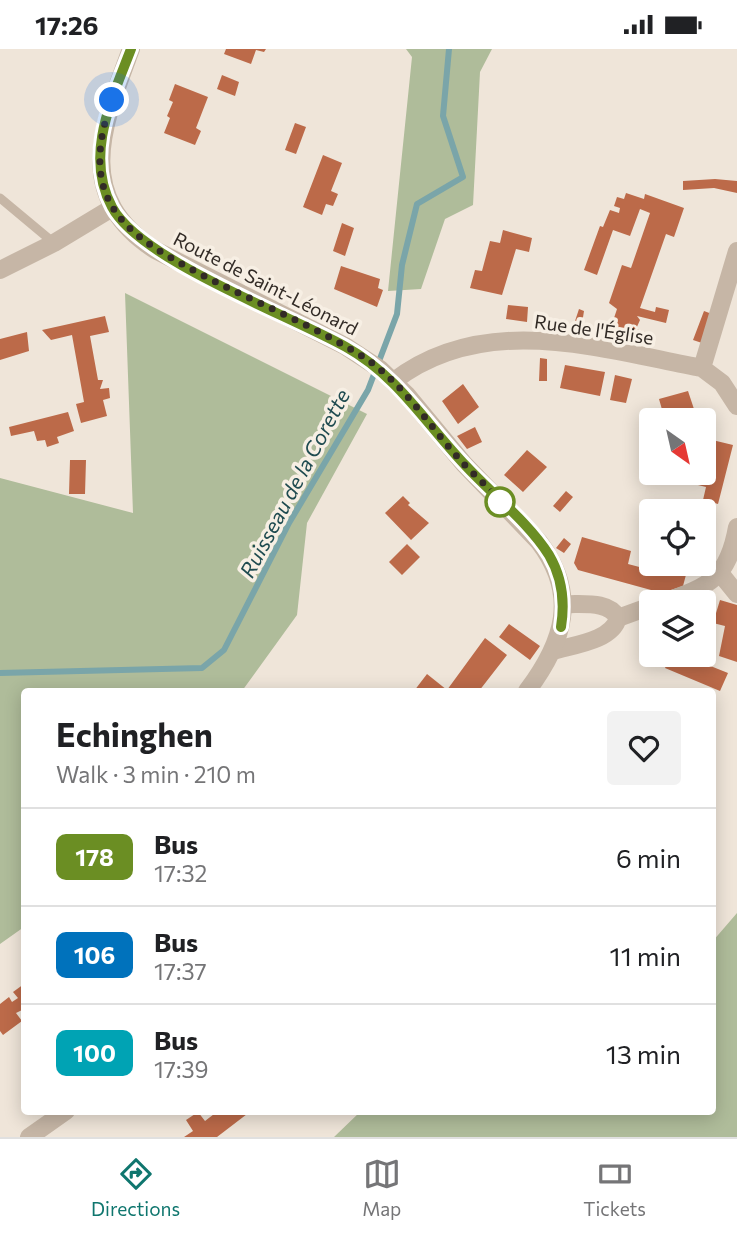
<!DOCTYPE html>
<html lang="en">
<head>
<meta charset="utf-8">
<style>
	:root { --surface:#fff; --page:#f2f2f2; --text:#202124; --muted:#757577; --line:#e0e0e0; --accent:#0f766e }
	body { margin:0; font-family:Commissioner,sans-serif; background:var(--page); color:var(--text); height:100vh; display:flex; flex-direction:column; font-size:26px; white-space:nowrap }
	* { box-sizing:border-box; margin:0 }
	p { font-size:23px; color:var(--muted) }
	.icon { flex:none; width:38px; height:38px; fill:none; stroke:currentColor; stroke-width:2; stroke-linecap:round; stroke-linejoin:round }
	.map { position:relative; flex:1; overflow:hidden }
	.details { position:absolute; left:21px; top:639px; width:695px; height:427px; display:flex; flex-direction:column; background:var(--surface); border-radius:7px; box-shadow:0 4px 18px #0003 }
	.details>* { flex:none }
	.badge { padding:0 14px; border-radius:10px; font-size:24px; line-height:46px }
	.needle { width:46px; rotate:146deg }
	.fabs { position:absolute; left:639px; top:359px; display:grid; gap:14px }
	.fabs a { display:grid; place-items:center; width:77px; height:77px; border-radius:7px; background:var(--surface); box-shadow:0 4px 18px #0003; font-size:35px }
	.you { position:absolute; width:35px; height:35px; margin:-18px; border:5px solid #fff; border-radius:50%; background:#1a73e8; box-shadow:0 0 0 10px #1a73e833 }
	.map>.badge { position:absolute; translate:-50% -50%; box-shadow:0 0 0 4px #fff }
	.round { display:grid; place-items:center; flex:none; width:74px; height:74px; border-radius:7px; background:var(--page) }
	.summary { display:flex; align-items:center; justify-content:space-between; height:119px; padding:0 35px }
	h1 { font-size:33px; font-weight:700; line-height:52px }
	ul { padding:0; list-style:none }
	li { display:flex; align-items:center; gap:21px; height:98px; padding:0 35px; border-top:2px solid var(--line) }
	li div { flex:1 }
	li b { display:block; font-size:26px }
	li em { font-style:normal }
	li .badge { min-width:77px; font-weight:700; text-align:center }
	.status { display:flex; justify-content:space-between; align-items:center; height:49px; padding:0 35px; background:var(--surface); direction:ltr }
	.status svg { height:19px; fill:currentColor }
	.tabs { display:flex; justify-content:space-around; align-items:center; height:98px; border-top:2px solid var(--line); background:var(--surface); font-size:19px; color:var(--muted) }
	.tabs a { display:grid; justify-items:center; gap:4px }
	.tabs .current { color:var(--accent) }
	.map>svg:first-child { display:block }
	.green { fill:#afbc9a }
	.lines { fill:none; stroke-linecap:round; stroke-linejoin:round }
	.stream { stroke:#7aa5a9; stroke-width:6 }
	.building { fill:#bc6a49 }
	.service { stroke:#c6b6a6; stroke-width:9 }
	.minor { stroke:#c6b6a6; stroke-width:18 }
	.tertiary { stroke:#c6b6a6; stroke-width:18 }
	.line-casing { stroke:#fff; stroke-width:16 }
	.line { stroke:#6b8e23; stroke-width:10 }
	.walk { stroke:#322b26; stroke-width:7; stroke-dasharray:0 12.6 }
	.stop-dot { fill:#fff; stroke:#6b8e23; stroke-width:3.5 }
	.labels { text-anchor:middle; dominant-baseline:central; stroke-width:7; stroke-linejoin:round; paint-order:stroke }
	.street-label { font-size:19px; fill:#322b26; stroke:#f7efe4 }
	.water-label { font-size:21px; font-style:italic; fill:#1f4b50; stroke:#f7efe4 }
</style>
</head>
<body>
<div class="status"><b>17:26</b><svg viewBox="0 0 49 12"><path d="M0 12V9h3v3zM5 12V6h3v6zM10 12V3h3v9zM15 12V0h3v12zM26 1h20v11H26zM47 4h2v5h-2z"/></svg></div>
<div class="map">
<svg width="737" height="1088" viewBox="0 0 737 1088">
	<rect width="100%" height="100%" fill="#efe5d9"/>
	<path class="green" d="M 406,0 L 492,0 L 480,23 L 473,156 L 445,170 L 421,240 L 388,242 L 412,8 Z
		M 125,244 L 367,365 L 307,474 L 297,566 L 242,642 L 24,642 L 24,878 L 0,895 L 0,429 L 133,464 Z
		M 737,864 L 737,1088 L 334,1088 L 361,1062 L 712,1062 L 712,893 Z"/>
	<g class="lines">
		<path class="stream" d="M 0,624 L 202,619 L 224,601 L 289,474 L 368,341 L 397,265 L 402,216 L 417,155 L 463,128 L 443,67 L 449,0"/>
	</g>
	<path class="building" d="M 226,0 L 266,0 L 264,3 L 256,1 L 251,15 L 224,5 Z
		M 222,26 L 239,33 L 235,47 L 217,40 Z
		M 175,35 L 208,48 L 196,79 L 201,82 L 195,96 L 164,84 L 170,69 L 167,67 L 173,53 L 169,51 Z
		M 295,74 L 306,78 L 296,105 L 285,101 Z
		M 323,106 L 342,114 L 331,142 L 338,145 L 333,157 L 326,155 L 322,166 L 303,158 Z
		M 715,130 L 737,132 L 737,144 L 714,139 L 683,141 L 683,132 Z
		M 626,144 L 644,150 L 645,145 L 684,159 L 674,188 L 666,185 L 640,259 L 655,263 L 656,258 L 669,261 L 666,274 L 637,267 L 640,271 L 636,280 L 645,283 L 641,297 L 617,293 L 618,290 L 608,287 L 617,260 L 609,254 L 622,216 L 631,219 L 650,164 L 640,160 L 630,187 L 613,181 L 597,226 L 584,221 L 600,177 L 603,178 L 610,161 L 619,164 L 620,159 L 614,157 L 617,148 L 624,150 Z
		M 342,174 L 354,179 L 345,207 L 333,202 Z
		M 503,181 L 532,189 L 529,203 L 516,200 L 502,246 L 470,239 L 475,221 L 482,222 L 490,192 L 500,194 Z
		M 341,217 L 380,230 L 378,239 L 383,241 L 377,258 L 334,240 Z
		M 508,256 L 528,258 L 527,273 L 506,270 Z
		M 579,260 L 584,262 L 581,281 L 573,278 Z
		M 704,262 L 712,265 L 702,294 L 693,291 Z
		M 105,267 L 109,283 L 90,287 L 98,331 L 103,331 L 100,340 L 109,339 L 110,349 L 103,351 L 107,367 L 81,374 L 76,355 L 84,353 L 72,286 L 51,291 L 42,281 Z
		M 27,283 L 29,302 L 0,311 L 0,290 Z
		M 540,309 L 547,310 L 547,332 L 539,332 Z
		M 565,316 L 605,323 L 600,347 L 560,339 Z
		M 615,326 L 632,330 L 626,354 L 610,351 Z
		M 463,335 L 479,358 L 458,375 L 442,352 Z
		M 688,342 L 695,363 L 665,371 L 659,350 Z
		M 68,363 L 74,382 L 57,388 L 59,394 L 47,398 L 45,391 L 37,392 L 34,382 L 11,387 L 9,378 Z
		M 475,378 L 482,393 L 467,400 L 457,387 Z
		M 704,389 L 733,396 L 718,455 L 703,451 L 706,438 L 694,435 L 696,424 L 704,424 L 704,396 L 714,399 L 715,397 L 704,394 Z
		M 527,401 L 547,418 L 523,443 L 504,426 Z
		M 70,411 L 86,411 L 85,445 L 69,445 Z
		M 566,442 L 573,448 L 560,463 L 553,457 Z
		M 403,447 L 410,454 L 408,456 L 429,474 L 411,491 L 385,464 Z
		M 582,488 L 631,502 L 628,515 L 666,525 L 668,518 L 687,522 L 683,537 L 662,544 L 578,521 L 574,514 Z
		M 564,489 L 571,495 L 564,504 L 556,499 Z
		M 407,495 L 420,508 L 402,526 L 389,513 Z
		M 720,551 L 737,556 L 737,613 L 719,607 L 725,577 L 713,574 Z
		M 509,575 L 540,597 L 530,611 L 499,588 Z
		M 485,589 L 507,606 L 479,642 L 414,642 L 427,625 L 447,641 Z
		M 671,606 L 695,606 L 693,610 L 728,624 L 720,642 L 665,619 Z
		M 24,935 L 24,965 L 22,961 L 16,964 L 22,972 L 3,986 L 0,982 L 0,955 L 9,948 L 12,953 L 18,949 L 13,943 Z
		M 218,1062 L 251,1062 L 217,1088 L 184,1088 L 193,1082 L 186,1071 L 198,1063 L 205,1072 Z"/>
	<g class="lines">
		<path class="service" d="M 0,149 L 54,194"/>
		<path class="minor" d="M 0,221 L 54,194 L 112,159
			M 702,319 L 737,202
			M 394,332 C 485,262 601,300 702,319 L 722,334 L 737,357
			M 720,524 L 737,545
			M 664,553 C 710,537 728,529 737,478
			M 563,555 C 581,556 609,551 618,569
			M 618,569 L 651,557
			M 553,602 C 573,596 612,592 618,569"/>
		<path class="tertiary" d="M 131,0 C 103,76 72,147 155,201 L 345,297 L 380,320 L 407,346 L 464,415 L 539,493 C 579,546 564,593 527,642
			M 29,1088 L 66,1062"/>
	</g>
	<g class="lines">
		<defs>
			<path id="line" d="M 131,0 C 112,50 84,106 112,158 C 140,211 289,266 346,298 C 398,327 426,375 466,417 C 493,446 528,473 549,506 C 562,528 565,553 561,578"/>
		</defs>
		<use href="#line" class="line-casing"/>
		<use href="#line" class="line"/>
		<path class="walk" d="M 112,51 C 74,157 130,189 214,232 C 264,257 318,279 365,309 C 405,336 430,378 462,413 C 473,425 495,444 500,453"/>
	</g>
	<circle class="stop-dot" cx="500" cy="453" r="14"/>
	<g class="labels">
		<g class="street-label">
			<text transform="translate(266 234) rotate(27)">Route de Saint-Léonard</text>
			<text transform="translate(594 280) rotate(8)">Rue de l'Église</text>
		</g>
		<g class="water-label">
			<text transform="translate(294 434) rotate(-62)">Ruisseau de la Corette</text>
		</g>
	</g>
</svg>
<div class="fabs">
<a><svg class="needle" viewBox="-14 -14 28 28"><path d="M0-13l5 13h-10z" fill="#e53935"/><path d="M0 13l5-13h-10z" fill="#757577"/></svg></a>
<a><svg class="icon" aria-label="locate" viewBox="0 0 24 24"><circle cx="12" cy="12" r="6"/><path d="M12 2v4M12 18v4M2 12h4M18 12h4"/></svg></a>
<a><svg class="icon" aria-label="layers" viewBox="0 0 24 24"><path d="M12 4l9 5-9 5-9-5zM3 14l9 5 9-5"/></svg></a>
</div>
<div class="you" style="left:112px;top:51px"></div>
<section class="details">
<div class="summary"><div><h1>Echinghen</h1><p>Walk · 3 min · 210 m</p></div><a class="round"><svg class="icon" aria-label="heart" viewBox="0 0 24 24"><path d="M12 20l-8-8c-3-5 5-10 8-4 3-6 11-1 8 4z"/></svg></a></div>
<ul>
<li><span class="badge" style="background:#6b8e23;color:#fff">178</span><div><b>Bus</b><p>17:32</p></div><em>6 min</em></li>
<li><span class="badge" style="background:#0072bc;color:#fff">106</span><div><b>Bus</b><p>17:37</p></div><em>11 min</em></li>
<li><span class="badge" style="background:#00a3b4;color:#fff">100</span><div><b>Bus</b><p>17:39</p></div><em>13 min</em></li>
</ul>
</section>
</div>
<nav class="tabs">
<a class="current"><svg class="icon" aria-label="directions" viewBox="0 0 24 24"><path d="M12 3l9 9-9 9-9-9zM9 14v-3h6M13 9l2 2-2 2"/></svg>Directions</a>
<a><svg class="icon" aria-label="map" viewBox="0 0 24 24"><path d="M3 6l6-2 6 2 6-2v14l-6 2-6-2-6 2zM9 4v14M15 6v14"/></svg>Map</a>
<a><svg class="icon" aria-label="tickets" viewBox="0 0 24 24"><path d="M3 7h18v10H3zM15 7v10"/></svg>Tickets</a>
</nav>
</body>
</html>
